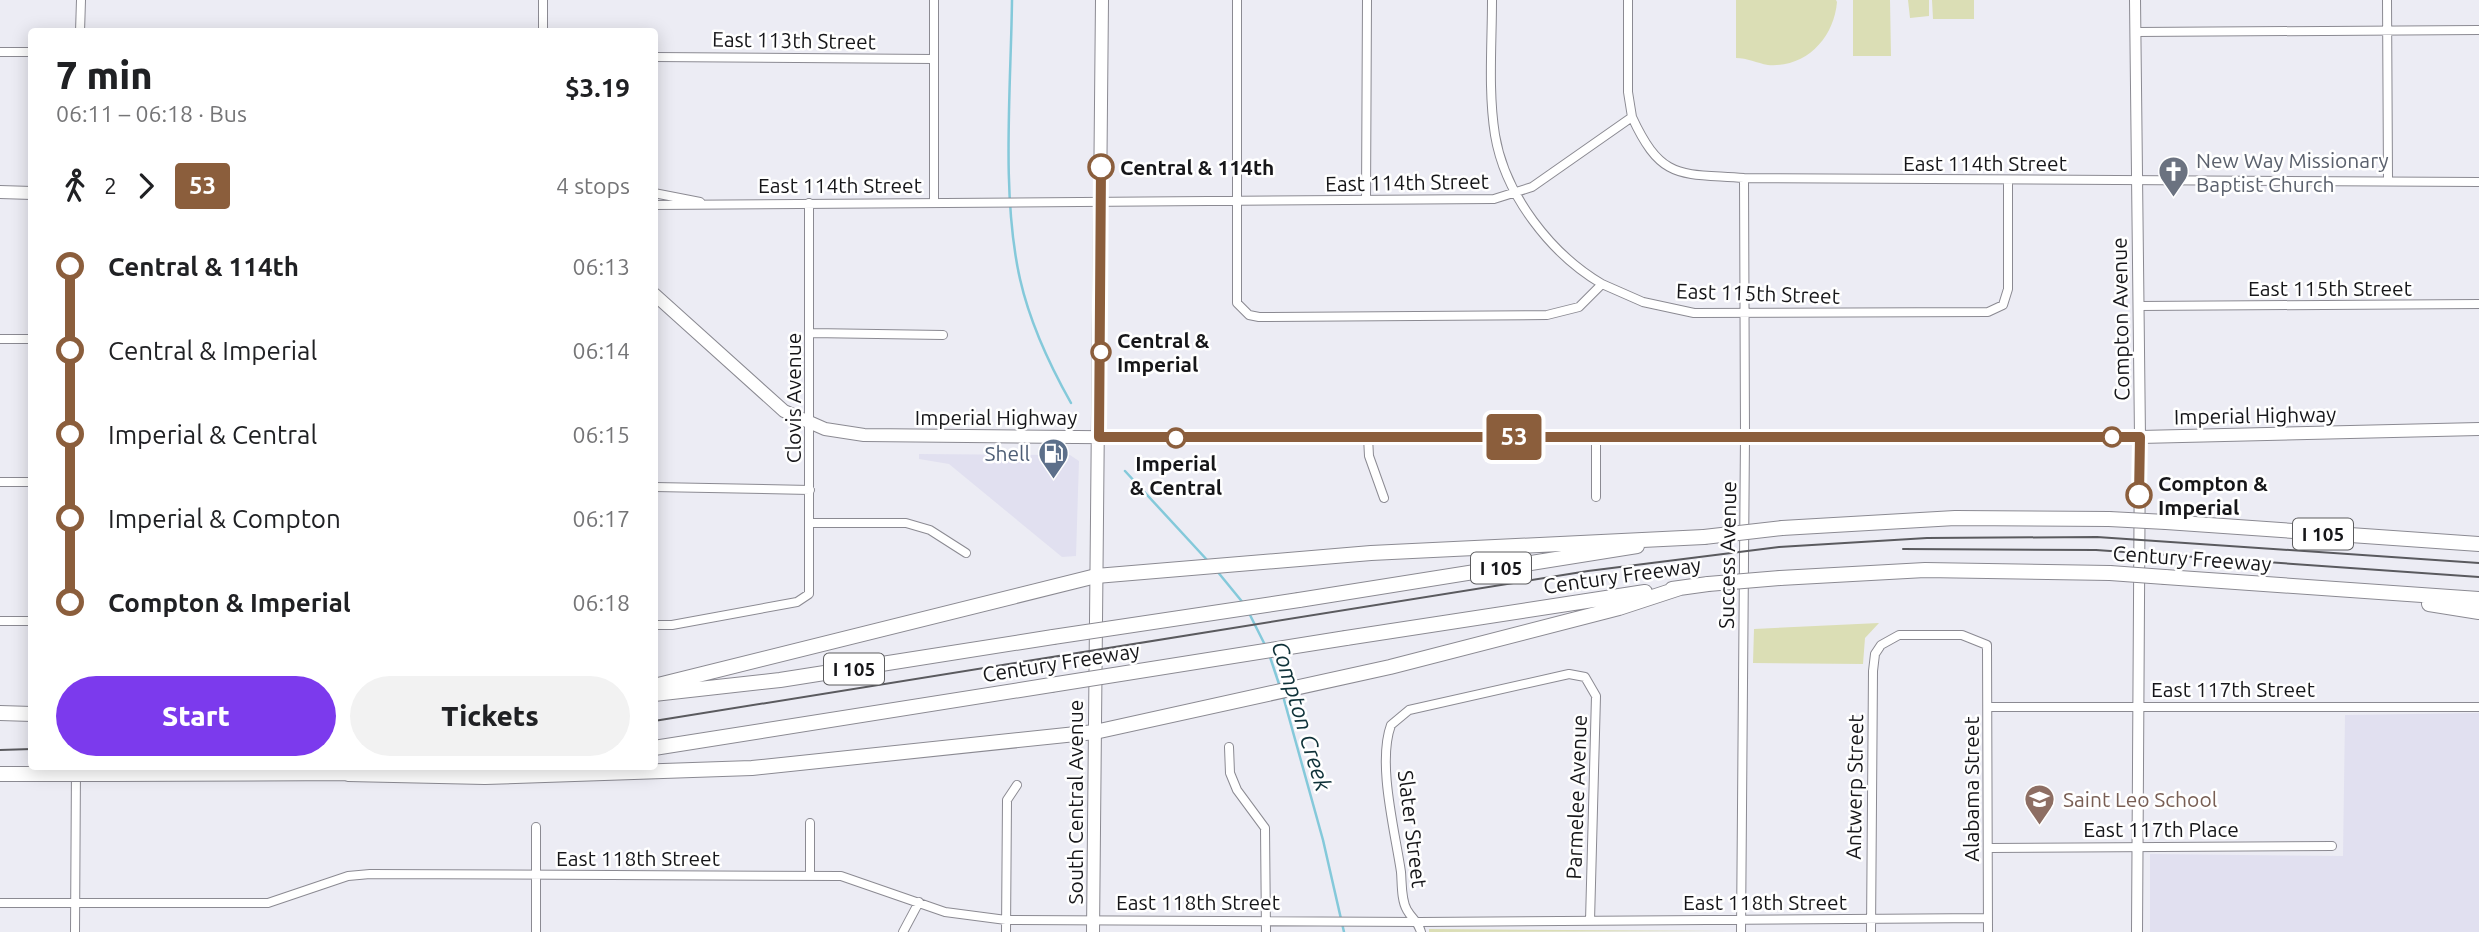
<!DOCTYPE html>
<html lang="en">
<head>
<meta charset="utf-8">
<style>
	:root { --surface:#fff; --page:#f2f2f2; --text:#202124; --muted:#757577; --accent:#7c3aed }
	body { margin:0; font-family:Ubuntu,sans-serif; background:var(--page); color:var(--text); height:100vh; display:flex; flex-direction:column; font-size:26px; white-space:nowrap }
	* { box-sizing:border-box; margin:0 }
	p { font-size:23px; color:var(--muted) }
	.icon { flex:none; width:38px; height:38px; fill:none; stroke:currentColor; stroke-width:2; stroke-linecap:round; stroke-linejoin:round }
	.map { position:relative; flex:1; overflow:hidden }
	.panel { position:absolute; left:28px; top:28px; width:630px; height:742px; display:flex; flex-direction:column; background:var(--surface); border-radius:7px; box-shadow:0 4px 18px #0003 }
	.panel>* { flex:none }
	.badge { padding:0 14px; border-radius:5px; font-size:24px; line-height:46px }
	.map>.badge { position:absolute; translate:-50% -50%; box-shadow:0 0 0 4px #fff }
	.legs { display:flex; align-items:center; gap:10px; height:77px; padding:0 28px; font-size:23px }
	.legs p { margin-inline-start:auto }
	.summary { display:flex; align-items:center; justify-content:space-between; height:119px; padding:0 28px }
	h1 { font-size:38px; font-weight:800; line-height:52px }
	.action { display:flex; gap:14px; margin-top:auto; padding:14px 28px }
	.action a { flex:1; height:80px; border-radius:42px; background:var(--accent); color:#fff; font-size:28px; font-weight:800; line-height:80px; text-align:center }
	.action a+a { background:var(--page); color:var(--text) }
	ul { padding:0 28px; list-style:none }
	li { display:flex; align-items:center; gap:24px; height:84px; font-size:26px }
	li i { display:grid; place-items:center; width:10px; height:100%; margin:0 9px; background:currentColor }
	li i::after { content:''; width:18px; height:18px; margin:-9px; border:5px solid; border-radius:50%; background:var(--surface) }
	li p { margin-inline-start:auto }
	li:first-child i { background:linear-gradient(#0000 50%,currentColor 0) }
	li:last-child i { background:linear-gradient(currentColor 50%,#0000 0) }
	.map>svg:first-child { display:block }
	.built { fill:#e1e0f0 }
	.green { fill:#dbdeb5 }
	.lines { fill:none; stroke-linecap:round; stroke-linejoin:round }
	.stream { stroke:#84c9da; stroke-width:2.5 }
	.minor-casing { stroke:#8b8a92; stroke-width:10 }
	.secondary-casing { stroke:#8b8a92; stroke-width:12 }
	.primary-casing { stroke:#8b8a92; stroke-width:14 }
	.motorway-casing { stroke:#8b8a92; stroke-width:16 }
	.minor { stroke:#fff; stroke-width:8 }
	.secondary { stroke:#fff; stroke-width:10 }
	.primary { stroke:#fff; stroke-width:12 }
	.motorway { stroke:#fff; stroke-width:14 }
	.tram { stroke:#5a5a5e; stroke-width:2 }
	.motorway-bridge-casing { stroke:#8b8a92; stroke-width:16; stroke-linecap:butt }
	.motorway-bridge { stroke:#fff; stroke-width:14 }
	.line-1-casing { stroke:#fff; stroke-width:16 }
	.line-1 { stroke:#8b5e3c; stroke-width:10 }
	.stop-1-dot { fill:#fff; stroke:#8b5e3c; stroke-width:3.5 }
	.labels { text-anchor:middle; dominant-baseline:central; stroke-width:5; stroke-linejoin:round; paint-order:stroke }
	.shield { fill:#fff; stroke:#5c5c5e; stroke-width:2 }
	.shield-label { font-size:19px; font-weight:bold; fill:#161619 }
	.street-label { font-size:21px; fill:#161619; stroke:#fff }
	.worship-label { font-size:21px; fill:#5b616d; stroke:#fff; text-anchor:start }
	.stop-label { font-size:21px; font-weight:bold; fill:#161619; stroke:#fff; text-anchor:start }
	.service-label { font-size:21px; fill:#4e5e75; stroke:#fff; text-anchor:end }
	.education-label { font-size:21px; fill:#785e54; stroke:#fff; text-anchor:start }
	.water-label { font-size:23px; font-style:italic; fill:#0e3138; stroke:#fff }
</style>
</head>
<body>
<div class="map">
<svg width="2479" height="932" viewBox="0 0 2479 932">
	<rect width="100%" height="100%" fill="#ececf4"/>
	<path class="built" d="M 919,454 L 1070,455 L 1079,461 L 1076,556 L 1062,557 L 949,464 L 919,459 Z
		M 2479,713 L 2479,932 L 2150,932 L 2150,854 L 2343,856 L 2345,715 Z"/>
	<path class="green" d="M 1736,0 L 1836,0 L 1837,2 C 1834,38 1806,68 1768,65 C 1757,63 1747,58 1736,58 Z
		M 1853,0 L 1890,0 L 1891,56 L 1853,56 Z
		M 1908,0 L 1929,0 L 1929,16 L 1910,18 Z
		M 1932,0 L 1974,0 L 1974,19 L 1933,19 Z
		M 1879,623 L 1865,638 L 1863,664 L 1753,663 L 1754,629 Z
		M 1429,929 L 1730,931 L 1429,932 Z"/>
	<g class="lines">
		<path class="stream" d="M 1012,0 C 1011,87 1001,195 1020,279 C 1030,323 1049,364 1071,403
			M 1125,471 L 1208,561
			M 1217,571 L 1244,604
			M 1249,613 L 1266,647
			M 1270,657 L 1280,687
			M 1283,696 L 1323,840 L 1344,932"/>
		<defs>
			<path id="minor" d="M 1237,0 L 1237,303 L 1249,315 L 1259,317 L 1547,315 L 1579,307 L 1602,284 L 1643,302 L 1694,313 L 1988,312 L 2003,305 L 2008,289 L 2008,180
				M 1492,0 C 1492,44 1488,91 1495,135 C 1505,195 1551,254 1602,284
				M 1628,0 L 1628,92 L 1632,117
				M 2387,0 L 2388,180
				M 80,32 L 81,0
				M 543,32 L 543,0
				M 2136,32 L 2479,30
				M 0,52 L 32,52
				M 654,57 L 934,59
				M 654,193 L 700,202
				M 1366,200 L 1367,0
				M 934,202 L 934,0
				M 654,205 L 1494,199 L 1532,187 L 1632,117 C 1662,182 1681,173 1744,178 L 2479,182
				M 2139,306 L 2479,304
				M 811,333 L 943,335
				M 0,339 L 32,339
				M 1368,437 L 1369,456 L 1384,498
				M 1596,437 L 1596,497
				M 0,482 L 32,482
				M 654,487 L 810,490
				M 810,523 L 906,523 L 930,530 L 966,553
				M 0,621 L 32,621
				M 654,625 L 672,625 L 797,602 L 809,594 L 809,203
				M 1988,707 L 2479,707
				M 1229,747 L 1230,773 L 1237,790 L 1265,828 L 1266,932
				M 536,827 L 536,932
				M 1990,848 L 2332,846
				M 810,876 L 810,823
				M 0,903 L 268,903 L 348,876 L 370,874 L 841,876 L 945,912 L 1006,920 L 1419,922 L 1988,918
				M 75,932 L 76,766
				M 903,932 L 919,902
				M 1006,932 L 1007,800 L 1017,785
				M 1421,932 C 1418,921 1412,919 1407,910 C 1401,900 1402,883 1401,872 C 1395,831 1377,763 1391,725 L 1409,710 L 1569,674 L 1585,677 L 1596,696 L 1590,921
				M 1741,932 L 1745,436 L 1744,178
				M 1871,932 L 1873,671 L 1875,654 L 1881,645 L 1899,635 L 1962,635 L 1987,645 L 1988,932"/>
			<path id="secondary" d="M 2135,0 L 2140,437 L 2137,932"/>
			<path id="primary" d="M 0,192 L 32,193
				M 654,294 L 784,411 L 825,429 L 864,435 L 1195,438 L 2140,437 L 2479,429
				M 1093,932 L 1102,0"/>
			<path id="motorway" d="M 2166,522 L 2479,544
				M 1782,528 L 1955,518 L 2109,519
				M 2165,577 L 2479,599
				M 1780,578 L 1925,570 L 2110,573
				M 1672,589 L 1708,584
				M 1299,600 L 1637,546
				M 2429,604 L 2479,612
				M 1346,638 L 1645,592
				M 654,686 L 1096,576 L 1371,553 L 1704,537
				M 654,694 L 780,680 L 1053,637
				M 0,713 L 32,714
				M 654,748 L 1051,685
				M 458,769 L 486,766
				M 0,774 L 51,774
				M 110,774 L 357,773
				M 348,774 L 485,777 L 752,768 L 1095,732 L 1390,667 L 1619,608 L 1680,588"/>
		</defs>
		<use href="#minor" class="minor-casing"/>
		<use href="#secondary" class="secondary-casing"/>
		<use href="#primary" class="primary-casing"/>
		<use href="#motorway" class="motorway-casing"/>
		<use href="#minor" class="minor"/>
		<use href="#secondary" class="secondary"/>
		<use href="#primary" class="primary"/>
		<use href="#motorway" class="motorway"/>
		<path class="tram" d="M 1903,549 L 2096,550 L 2479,577
			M 654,721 L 1588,571 L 1779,547 L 1927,538 L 2097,537 L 2479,563
			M 0,750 L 32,749"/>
		<defs>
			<path id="motorway-bridge" d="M 2109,519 L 2166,522
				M 1704,537 L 1782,528
				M 2110,573 L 2165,577
				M 1708,584 L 1780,578
				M 1053,637 L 1299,600
				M 1051,685 L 1346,638
				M 51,774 L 110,774"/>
		</defs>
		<use href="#motorway-bridge" class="motorway-bridge-casing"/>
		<use href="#motorway-bridge" class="motorway-bridge"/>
	</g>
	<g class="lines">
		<defs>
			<path id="line-1" d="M 1101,167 L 1099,437 L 2140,437 L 2139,495"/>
		</defs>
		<use href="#line-1" class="line-1-casing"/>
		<use href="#line-1" class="line-1"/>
	</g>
	<defs>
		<symbol id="church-pin" viewBox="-11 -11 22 30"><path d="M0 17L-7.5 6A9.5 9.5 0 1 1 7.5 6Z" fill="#6b7280" stroke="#fff"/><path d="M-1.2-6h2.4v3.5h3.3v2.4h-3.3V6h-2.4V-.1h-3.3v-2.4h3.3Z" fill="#fff"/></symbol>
		<symbol id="fuel-pin" viewBox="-11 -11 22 30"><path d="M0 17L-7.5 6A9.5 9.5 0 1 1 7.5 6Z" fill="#5c6f8a" stroke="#fff"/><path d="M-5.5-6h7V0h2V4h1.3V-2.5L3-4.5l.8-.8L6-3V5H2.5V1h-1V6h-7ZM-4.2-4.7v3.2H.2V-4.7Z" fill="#fff"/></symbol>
		<symbol id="school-pin" viewBox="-11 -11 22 30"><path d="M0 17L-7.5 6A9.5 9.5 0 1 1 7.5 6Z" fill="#8d6e63" stroke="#fff"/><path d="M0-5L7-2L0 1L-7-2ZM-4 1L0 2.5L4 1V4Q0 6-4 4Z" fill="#fff"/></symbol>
	</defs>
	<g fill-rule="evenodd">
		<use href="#church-pin" x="2156" y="154" width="35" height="47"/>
		<use href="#fuel-pin" x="1036" y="436" width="35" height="47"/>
		<use href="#school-pin" x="2022" y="782" width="35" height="47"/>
	</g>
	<g class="stop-1-dot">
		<circle cx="1101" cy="167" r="12"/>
		<circle cx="1101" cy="352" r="9"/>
		<circle cx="2112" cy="437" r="9"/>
		<circle cx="1176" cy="438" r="9"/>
		<circle cx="2139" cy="495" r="12"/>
	</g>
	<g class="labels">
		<g class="shield">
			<rect x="2293" y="518.5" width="60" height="31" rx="5"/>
			<rect x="1471" y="552.5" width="60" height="31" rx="5"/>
			<rect x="824" y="653.5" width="60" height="31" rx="5"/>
		</g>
		<g class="shield-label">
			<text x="2323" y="534">I 105</text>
			<text x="1501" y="568">I 105</text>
			<text x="854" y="669">I 105</text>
		</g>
		<g class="street-label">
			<text transform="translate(794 40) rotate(1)">East 113th Street</text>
			<text x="1985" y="163">East 114th Street</text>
			<text transform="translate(1407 182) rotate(-1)">East 114th Street</text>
			<text x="840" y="185">East 114th Street</text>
			<text x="2330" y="288">East 115th Street</text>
			<text transform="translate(1758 293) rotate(2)">East 115th Street</text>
			<text transform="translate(2120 319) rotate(-91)">Compton Avenue</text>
			<text transform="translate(793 398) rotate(-90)">Clovis Avenue</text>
			<text transform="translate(2255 415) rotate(-1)">Imperial Highway</text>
			<text x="996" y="417">Imperial Highway</text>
			<text transform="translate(1727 555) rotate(-89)">Success Avenue</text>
			<text transform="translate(2192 558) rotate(4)">Century Freeway</text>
			<text transform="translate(1622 575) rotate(-8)">Century Freeway</text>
			<text transform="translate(1061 662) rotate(-9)">Century Freeway</text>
			<text x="2233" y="689">East 117th Street</text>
			<text transform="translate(1854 787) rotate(-89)">Antwerp Street</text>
			<text transform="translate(1971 789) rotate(-90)">Alabama Street</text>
			<text transform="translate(1576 797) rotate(-88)">Parmelee Avenue</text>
			<text transform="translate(1075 802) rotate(-90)">South Central Avenue</text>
			<text transform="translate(1413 829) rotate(83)">Slater Street</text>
			<text x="2161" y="829">East 117th Place</text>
			<text x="638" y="858">East 118th Street</text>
			<text x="1198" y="902">East 118th Street</text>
			<text x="1765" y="902">East 118th Street</text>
		</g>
		<g class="worship-label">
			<text x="2196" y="160">New Way Missionary<tspan x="2196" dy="24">Baptist Church</tspan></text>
		</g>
		<g class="stop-label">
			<text x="1120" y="167">Central &amp; 114th</text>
			<text x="1117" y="340">Central &amp;<tspan x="1117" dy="24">Imperial</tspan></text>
			<text x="1176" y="463" text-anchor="middle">Imperial<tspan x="1176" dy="24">&amp; Central</tspan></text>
			<text x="2158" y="483">Compton &amp;<tspan x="2158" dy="24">Imperial</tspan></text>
		</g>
		<g class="service-label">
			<text x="1030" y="453">Shell</text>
		</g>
		<g class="education-label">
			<text x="2063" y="799">Saint Leo School</text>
		</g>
		<g class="water-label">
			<text transform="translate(1302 716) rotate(73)">Compton Creek</text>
		</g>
	</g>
</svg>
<b class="badge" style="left:1514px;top:437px;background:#8b5e3c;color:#fff">53</b>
<section class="panel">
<div class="summary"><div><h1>7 min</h1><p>06:11 – 06:18 · Bus</p></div><b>$3.19</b></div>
<div class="legs"><svg class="icon" aria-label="walk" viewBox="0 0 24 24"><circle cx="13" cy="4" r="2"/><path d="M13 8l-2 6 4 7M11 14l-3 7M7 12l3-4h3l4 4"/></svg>2<svg class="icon" aria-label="forward" viewBox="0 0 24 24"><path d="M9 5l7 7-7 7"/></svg><b class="badge" style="background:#8b5e3c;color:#fff">53</b><p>4 stops</p></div>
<ul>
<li><i style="color:#8b5e3c"></i><b>Central &amp; 114th</b><p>06:13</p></li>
<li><i style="color:#8b5e3c"></i><span>Central &amp; Imperial</span><p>06:14</p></li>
<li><i style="color:#8b5e3c"></i><span>Imperial &amp; Central</span><p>06:15</p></li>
<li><i style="color:#8b5e3c"></i><span>Imperial &amp; Compton</span><p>06:17</p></li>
<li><i style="color:#8b5e3c"></i><b>Compton &amp; Imperial</b><p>06:18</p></li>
</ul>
<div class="action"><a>Start</a><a>Tickets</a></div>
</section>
</div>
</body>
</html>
